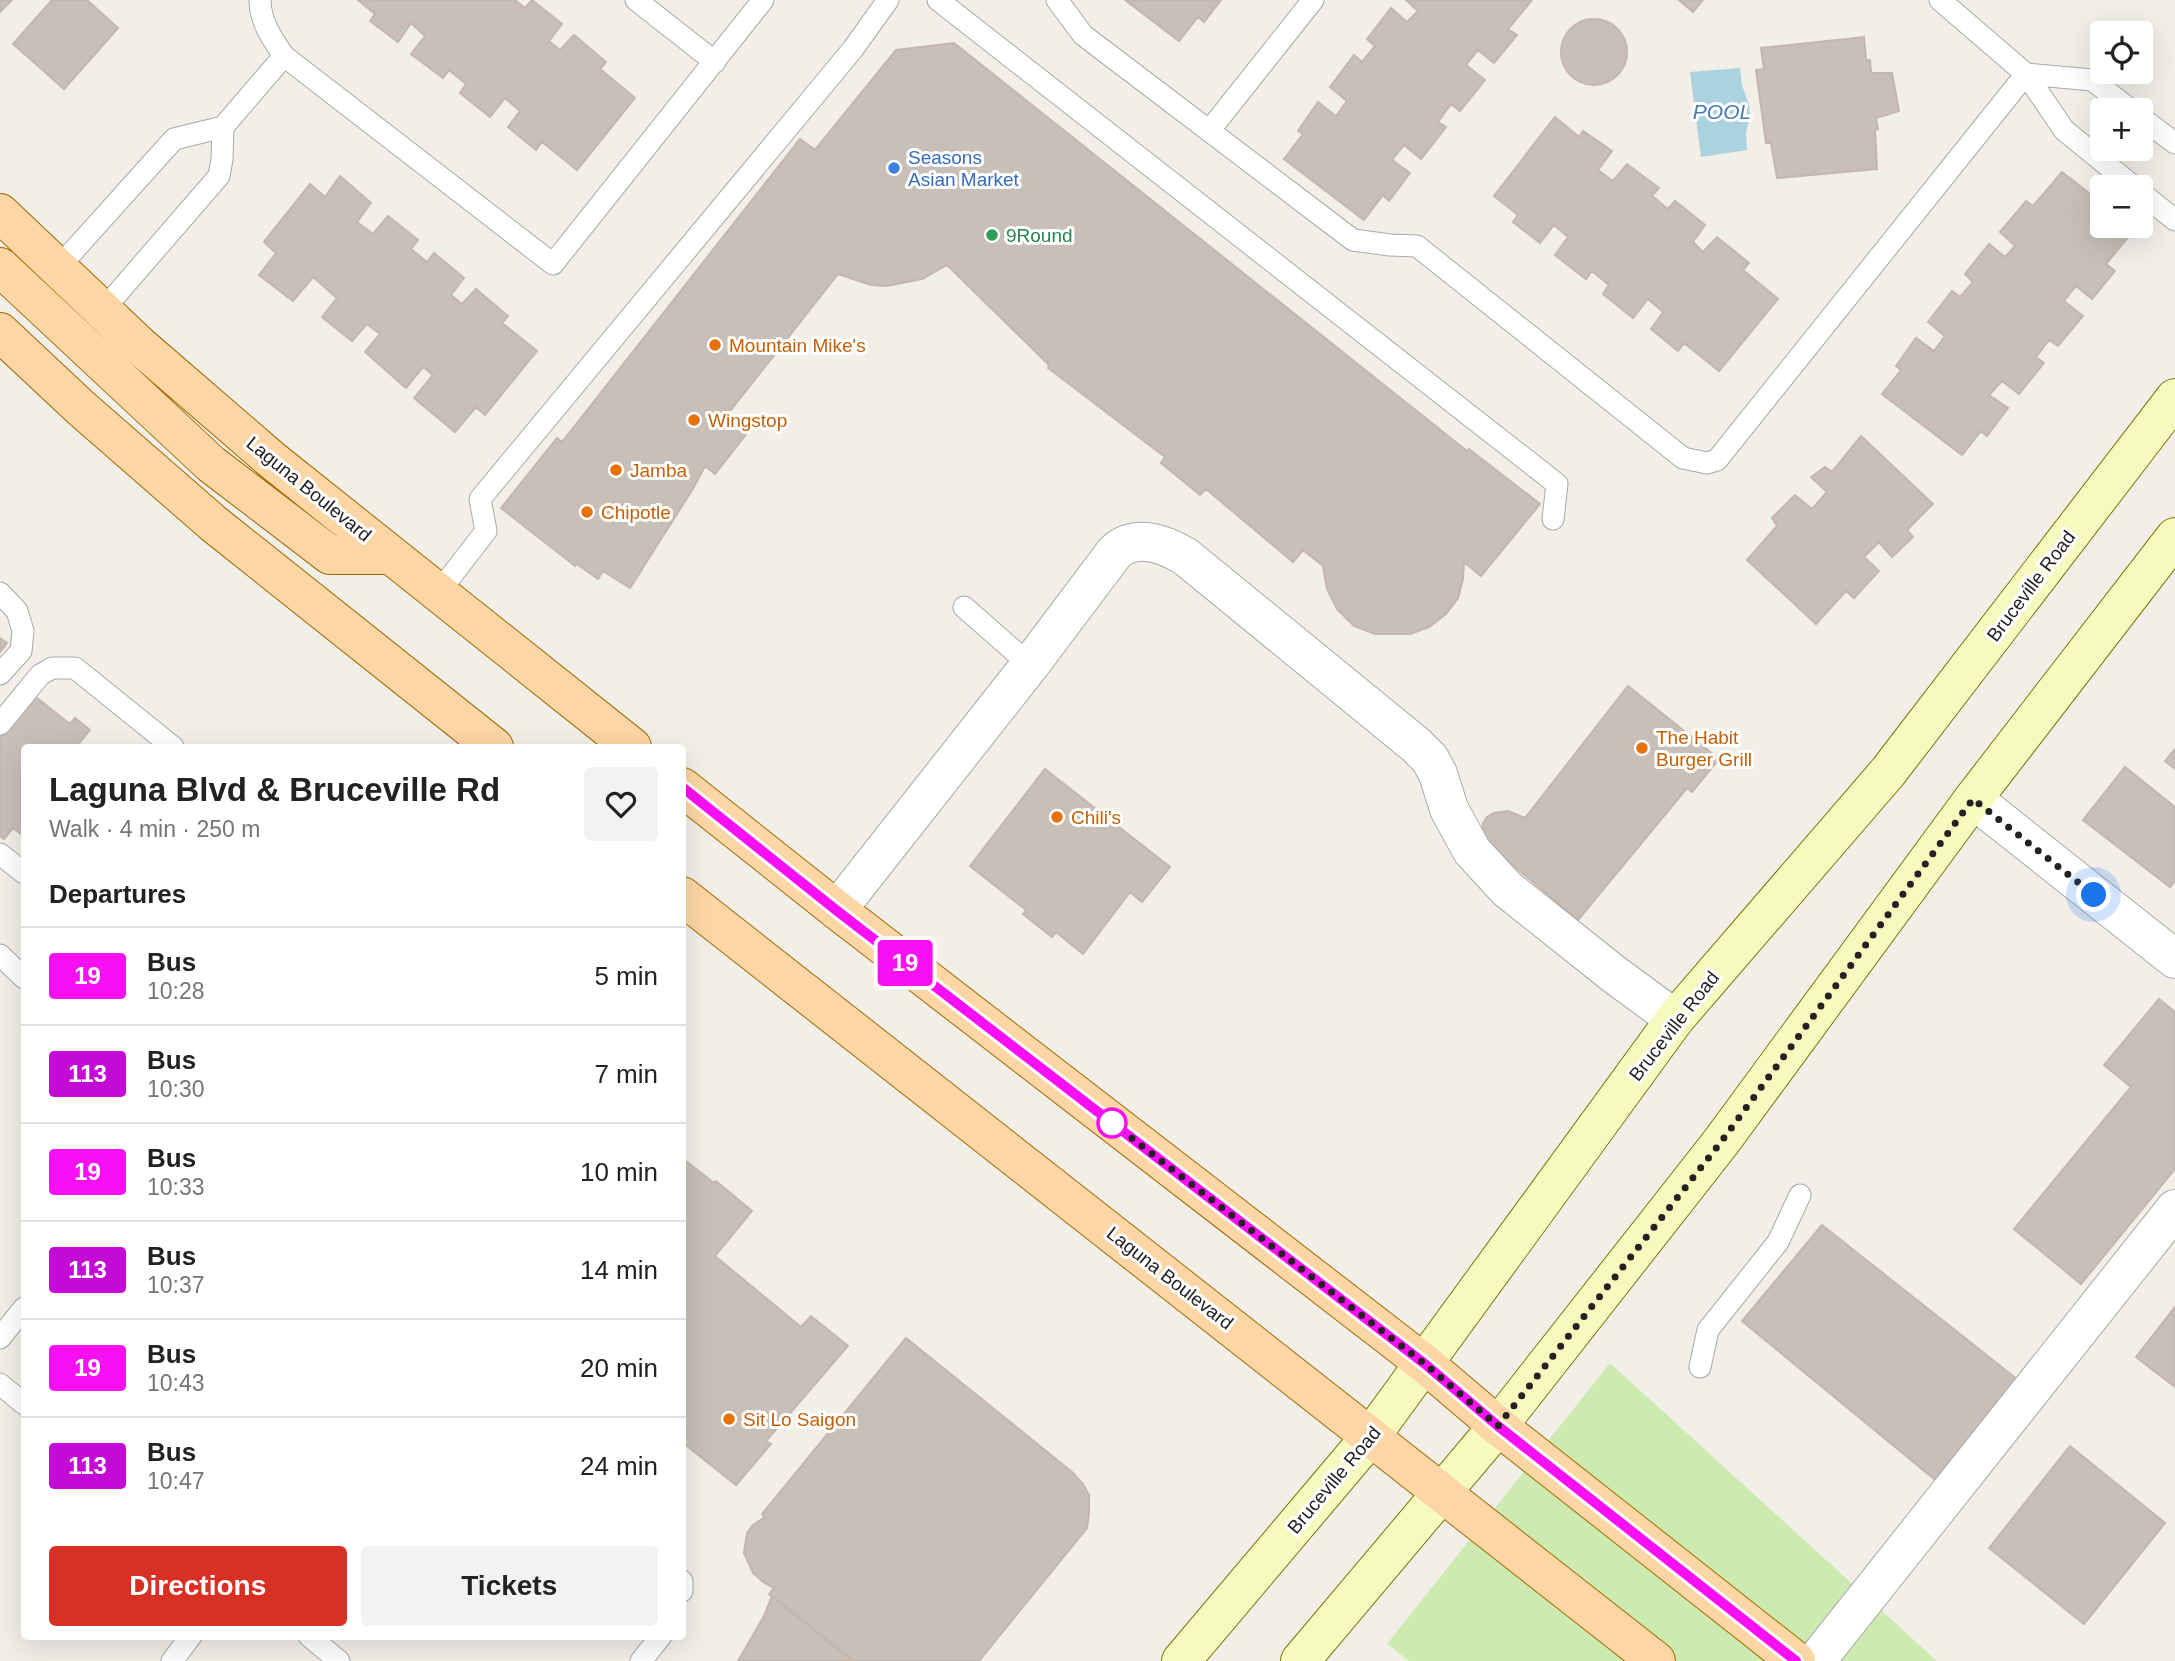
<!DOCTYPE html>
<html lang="en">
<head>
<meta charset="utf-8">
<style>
	:root { --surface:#fff; --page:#f2f2f2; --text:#222; --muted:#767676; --line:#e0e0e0; --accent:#d93025 }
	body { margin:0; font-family:Helvetica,sans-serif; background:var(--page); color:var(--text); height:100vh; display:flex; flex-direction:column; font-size:26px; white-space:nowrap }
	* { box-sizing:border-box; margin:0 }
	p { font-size:23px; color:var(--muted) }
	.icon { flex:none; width:38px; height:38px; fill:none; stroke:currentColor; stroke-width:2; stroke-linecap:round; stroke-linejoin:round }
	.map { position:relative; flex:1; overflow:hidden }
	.details { position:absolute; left:21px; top:744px; width:665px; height:896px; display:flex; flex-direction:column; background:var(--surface); border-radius:7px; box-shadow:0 7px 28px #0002 }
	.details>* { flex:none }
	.badge { padding:0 14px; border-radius:5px; font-size:24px; line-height:46px }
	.fabs { position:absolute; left:2090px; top:21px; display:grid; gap:14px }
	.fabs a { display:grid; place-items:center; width:63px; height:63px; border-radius:7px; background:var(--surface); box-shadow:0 7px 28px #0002; font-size:35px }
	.you { position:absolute; width:35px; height:35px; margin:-18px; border:5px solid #fff; border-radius:50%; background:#1a73e8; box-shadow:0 0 0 10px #1a73e833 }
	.map>.badge { position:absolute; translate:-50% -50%; box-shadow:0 0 0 4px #fff }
	h2 { padding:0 28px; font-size:26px; line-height:63px }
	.round { display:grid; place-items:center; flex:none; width:74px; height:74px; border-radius:7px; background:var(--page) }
	.headline { display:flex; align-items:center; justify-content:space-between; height:119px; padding:0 28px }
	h1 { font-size:33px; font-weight:600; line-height:52px }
	.primary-button { display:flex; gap:14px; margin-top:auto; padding:14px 28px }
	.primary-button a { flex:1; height:80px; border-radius:7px; background:var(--accent); color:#fff; font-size:28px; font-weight:600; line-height:80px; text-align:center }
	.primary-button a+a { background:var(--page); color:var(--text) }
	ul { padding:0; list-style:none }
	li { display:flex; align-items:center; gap:21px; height:98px; padding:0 28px; border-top:2px solid var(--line) }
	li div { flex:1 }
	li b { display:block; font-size:26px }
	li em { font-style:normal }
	li .badge { min-width:77px; font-weight:700; text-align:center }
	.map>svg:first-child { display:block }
	.grass { fill:#cdebb0 }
	.water { fill:#aad3df }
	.building { fill:#c7bfb8; stroke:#c4b6ab; stroke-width:2 }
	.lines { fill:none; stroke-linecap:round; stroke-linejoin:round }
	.lane-casing { stroke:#a9a9a9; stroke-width:23 }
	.street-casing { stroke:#a9a9a9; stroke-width:40 }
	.secondary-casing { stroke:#707d05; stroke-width:40 }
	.primary-casing { stroke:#a06b00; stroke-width:40 }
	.lane { stroke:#fff; stroke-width:21 }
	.street { stroke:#fff; stroke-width:38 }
	.secondary { stroke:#f7fabf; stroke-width:38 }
	.primary { stroke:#fcd6a4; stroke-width:38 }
	.line-casing { stroke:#fff; stroke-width:16 }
	.line { stroke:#f80ff3; stroke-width:10 }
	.walk { stroke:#222; stroke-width:7; stroke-dasharray:0 12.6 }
	.shop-dot { fill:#3f7fe0; stroke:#fff; stroke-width:2.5 }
	.leisure-dot { fill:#2e9e5b; stroke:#fff; stroke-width:2.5 }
	.food-dot { fill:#e8710a; stroke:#fff; stroke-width:2.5 }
	.stop-dot { fill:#fff; stroke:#f80ff3; stroke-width:3.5 }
	.labels { text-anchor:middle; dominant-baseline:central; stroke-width:6; stroke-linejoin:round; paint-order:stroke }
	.shop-label { font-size:19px; fill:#366cbe; stroke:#fff; text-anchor:start }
	.leisure-label { font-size:19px; fill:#27864d; stroke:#fff; text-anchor:start }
	.food-label { font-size:19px; fill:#c56008; stroke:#fff; text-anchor:start }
	.street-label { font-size:19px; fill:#222; stroke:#fff }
	.water-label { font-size:21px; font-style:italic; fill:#4a7aab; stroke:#fff }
</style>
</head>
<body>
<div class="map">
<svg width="2175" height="1661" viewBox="0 0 2175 1661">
	<rect width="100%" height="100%" fill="#f2efe9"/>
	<path class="grass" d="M 1610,1363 L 1937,1661 L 1409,1661 L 1387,1644 Z"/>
	<path class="water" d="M 1740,68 L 1742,85 L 1749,105 L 1750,117 L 1746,132 L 1747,150 L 1701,157 L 1690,72 Z"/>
	<path class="building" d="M 0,0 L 12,0 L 0,12 Z
		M 52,0 L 87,0 L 118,28 L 64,89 L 13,44 Z
		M 358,0 L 515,0 L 525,8 L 532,0 L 562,24 L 549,41 L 560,50 L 574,35 L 606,62 L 600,69 L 635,98 L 577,170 L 542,142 L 536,150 L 508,127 L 520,111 L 505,98 L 490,117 L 460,93 L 466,84 L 449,70 L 443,78 L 411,54 L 425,36 L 411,23 L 398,42 L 370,21 L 375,14 Z
		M 1125,0 L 1221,0 L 1204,22 L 1198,17 L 1179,41 Z
		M 1406,0 L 1532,0 L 1508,29 L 1517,35 L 1494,63 L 1478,50 L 1466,65 L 1485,80 L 1460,111 L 1451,104 L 1438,122 L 1446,127 L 1421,159 L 1404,145 L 1392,160 L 1410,173 L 1389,201 L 1383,195 L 1364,220 L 1284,159 L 1303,134 L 1298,131 L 1318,102 L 1336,116 L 1347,101 L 1330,87 L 1354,55 L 1362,62 L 1375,46 L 1367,39 L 1391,8 L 1407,22 L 1418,11 Z
		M 1679,0 L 1703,0 L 1693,12 Z
		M1561 52a33 33 0 1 1 66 0a33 33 0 1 1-66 0Z
		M 1864,37 L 1866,60 L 1870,60 L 1871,73 L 1892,73 L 1899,111 L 1876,118 L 1878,129 L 1875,130 L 1877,169 L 1777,178 L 1771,143 L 1766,143 L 1756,70 L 1764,69 L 1761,48 Z
		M 954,43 L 1467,451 L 1469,449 L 1540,504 L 1481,576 L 1464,562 L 1463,579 L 1458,598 L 1446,614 L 1429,627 L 1410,634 L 1375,634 L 1354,626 L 1337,609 L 1327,589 L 1323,566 L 1303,550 L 1293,562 L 1206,489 L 1200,495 L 1161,463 L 1165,457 L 1048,368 L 1049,365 L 947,265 L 922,279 L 887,286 L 871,285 L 838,274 L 727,415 L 747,433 L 715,474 L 705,466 L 694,487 L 630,588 L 603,571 L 598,579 L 577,564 L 575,566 L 501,508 L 557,438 L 562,442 L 800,139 L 815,150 L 896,50 Z
		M 1555,117 L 1579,137 L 1583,131 L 1612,151 L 1598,170 L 1613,181 L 1627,164 L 1659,188 L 1652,196 L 1668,209 L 1675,201 L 1705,225 L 1693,242 L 1703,252 L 1717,237 L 1749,263 L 1743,270 L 1778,299 L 1719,371 L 1684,343 L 1678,351 L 1651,329 L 1663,312 L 1648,299 L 1633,318 L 1603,294 L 1609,285 L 1592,271 L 1586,279 L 1555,255 L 1568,237 L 1554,225 L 1540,243 L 1513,222 L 1518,215 L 1494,196 Z
		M 2062,172 L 2102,203 L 2102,226 L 2130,226 L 2135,229 L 2106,264 L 2115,271 L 2092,299 L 2076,286 L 2064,301 L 2083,316 L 2058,346 L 2049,340 L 2036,357 L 2044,363 L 2019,394 L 2002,381 L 1989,395 L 2008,408 L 1987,436 L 1981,431 L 1962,455 L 1882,394 L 1901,370 L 1896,366 L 1916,338 L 1934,351 L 1945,336 L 1928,322 L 1952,291 L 1960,297 L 1973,282 L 1965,274 L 1989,244 L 2005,257 L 2015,246 L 2000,232 L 2026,201 L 2033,206 Z
		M 340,176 L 371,203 L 357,222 L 373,234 L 388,216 L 418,240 L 411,249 L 427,262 L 434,253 L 464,278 L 451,295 L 462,304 L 476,289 L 508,316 L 502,323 L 537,351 L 485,415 L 476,407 L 455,432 L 414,398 L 433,375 L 423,367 L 406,388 L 365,352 L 380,334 L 367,324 L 352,341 L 322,317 L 337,298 L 313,277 L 293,301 L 259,275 L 276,253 L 264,242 L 310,184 L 325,197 Z
		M 1861,436 L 1933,504 L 1907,530 L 1913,537 L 1892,557 L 1879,542 L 1864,557 L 1879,571 L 1854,598 L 1846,591 L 1816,624 L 1747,560 L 1777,526 L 1772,518 L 1795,495 L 1812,509 L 1827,492 L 1811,477 L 1825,467 L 1832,472 Z
		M 0,638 L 7,643 L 0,652 Z
		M 1628,686 L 1719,759 L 1692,792 L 1687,788 L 1578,920 L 1482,839 L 1483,823 L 1487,817 L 1494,813 L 1508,811 L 1525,818 Z
		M 32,694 L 70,724 L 75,718 L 90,730 L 76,747 L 24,747 L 24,836 L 13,828 L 4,839 L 0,836 L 0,733 Z
		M 2175,749 L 2175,769 L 2165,761 Z
		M 2125,767 L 2175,807 L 2175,881 L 2170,887 L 2083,820 Z
		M 1045,769 L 1170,867 L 1142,902 L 1130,892 L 1083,954 L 1056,932 L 1052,937 L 1023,914 L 1026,910 L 970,866 Z
		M 2159,999 L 2175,1012 L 2175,1169 L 2081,1284 L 2014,1229 L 2131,1087 L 2104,1065 Z
		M 682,1158 L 714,1183 L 716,1181 L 752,1211 L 715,1256 L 801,1327 L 811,1316 L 848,1346 L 766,1441 L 771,1444 L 736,1485 L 682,1442 Z
		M 1822,1225 L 2018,1380 L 1939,1483 L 1742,1321 Z
		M 2175,1307 L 2175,1387 L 2136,1357 Z
		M 906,1338 L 1072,1472 L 1083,1484 L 1089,1495 L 1089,1514 L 1087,1528 L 979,1661 L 853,1661 L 769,1594 L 774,1588 L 763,1582 L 753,1573 L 744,1553 L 747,1533 L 753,1525 L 765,1517 L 762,1514 Z
		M 2070,1446 L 2165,1523 L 2084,1624 L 1989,1548 Z
		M 772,1596 L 853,1661 L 738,1661 L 764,1616 Z"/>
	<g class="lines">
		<defs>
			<path id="lane" d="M 260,0 C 260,21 272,39 284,56 L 553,264 L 763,0
				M 636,0 L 715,62
				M 938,0 L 1557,484 L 1553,519
				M 1057,0 L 1083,35 L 1353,240 L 1390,245 L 1417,246 L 1683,458 L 1707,463 L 1717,460 L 2026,74
				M 1940,0 L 2026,74 L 2064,130 L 2134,187
				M 2026,74 L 2092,80 L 2131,110
				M 2140,117 L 2175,143
				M 1209,131 L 1313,0
				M 2140,192 L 2175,220
				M 58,268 L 174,139 L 223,127 L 284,56
				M 103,310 L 219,176 L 222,159 L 223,127
				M 0,593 L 17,611 L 23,631 L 21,651 L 0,674
				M 438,593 L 486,531 L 480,499 L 853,49 L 888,0
				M 964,607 L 1030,665
				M 0,724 L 40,675 L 52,668 L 75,668 L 173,747
				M 0,854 L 24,873
				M 0,955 L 24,978
				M 0,1338 L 24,1308
				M 1700,1367 L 1708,1330 L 1778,1242 L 1800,1195
				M 0,1384 L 24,1404
				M 682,1581 L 682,1591
				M 309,1636 L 339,1661
				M 172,1661 L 191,1636
				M 641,1661 L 661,1636"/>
			<path id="street" d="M 1973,799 L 2175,959
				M 837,910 L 1030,665 L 1115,552 C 1136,533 1165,544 1186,557 L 1416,745 L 1430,759 L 1438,774 L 1449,809 L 1472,851 L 1507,889 L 1615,975 L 1675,1019
				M 1816,1661 L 2175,1209"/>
			<path id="secondary" d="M 1181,1661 L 1371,1436 L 1675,1019 L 1888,772 L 2175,398
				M 1300,1661 L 1498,1426 L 1721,1142 L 1973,799 L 2175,537"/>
			<path id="primary" d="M 0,213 L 139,345 L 272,460 L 632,747
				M 0,267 L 211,464 L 330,555 L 391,555
				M 0,332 L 81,408 L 214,524 L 494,747
				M 682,787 L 837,910 L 1425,1364 L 1498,1426 L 1796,1661
				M 682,896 L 1656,1661"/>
		</defs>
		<use href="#lane" class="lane-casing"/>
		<use href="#street" class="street-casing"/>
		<use href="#secondary" class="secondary-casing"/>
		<use href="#primary" class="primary-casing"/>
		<use href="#lane" class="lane"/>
		<use href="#street" class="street"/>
		<use href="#secondary" class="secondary"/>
		<use href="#primary" class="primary"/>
	</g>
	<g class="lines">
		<defs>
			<path id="line" d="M 682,787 L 836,910 L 1425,1364 L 1498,1426 L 1796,1661"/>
		</defs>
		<use href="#line" class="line-casing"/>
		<use href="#line" class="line"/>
		<path class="walk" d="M 1112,1123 L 1425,1364 L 1498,1426 L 1721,1142 L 1973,799 L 2094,895"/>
	</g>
	<circle class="shop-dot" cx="894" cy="168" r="7"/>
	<circle class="leisure-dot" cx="992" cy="235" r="7"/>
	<g class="food-dot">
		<circle cx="715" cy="345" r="7"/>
		<circle cx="694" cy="420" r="7"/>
		<circle cx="616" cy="470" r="7"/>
		<circle cx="587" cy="512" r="7"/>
		<circle cx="1642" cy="748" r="7"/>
		<circle cx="1057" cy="817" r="7"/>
		<circle cx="729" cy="1419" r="7"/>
	</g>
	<circle class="stop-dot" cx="1112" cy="1123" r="14"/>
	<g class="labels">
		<g class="shop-label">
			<text x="908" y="157">Seasons<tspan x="908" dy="22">Asian Market</tspan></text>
		</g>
		<g class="leisure-label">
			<text x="1006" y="235">9Round</text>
		</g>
		<g class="food-label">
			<text x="729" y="345">Mountain Mike's</text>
			<text x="708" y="420">Wingstop</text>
			<text x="630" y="470">Jamba</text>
			<text x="601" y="512">Chipotle</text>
			<text x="1656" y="737">The Habit<tspan x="1656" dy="22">Burger Grill</tspan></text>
			<text x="1071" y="817">Chili's</text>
			<text x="743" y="1419">Sit Lo Saigon</text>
		</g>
		<g class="street-label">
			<text transform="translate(309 489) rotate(39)">Laguna Boulevard</text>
			<text transform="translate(2031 586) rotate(-53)">Bruceville Road</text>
			<text transform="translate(1674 1026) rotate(-52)">Bruceville Road</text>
			<text transform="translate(1170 1278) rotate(38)">Laguna Boulevard</text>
			<text transform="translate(1334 1480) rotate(-50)">Bruceville Road</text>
		</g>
		<g class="water-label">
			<text x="1722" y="111">POOL</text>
		</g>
	</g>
</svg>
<div class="fabs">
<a><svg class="icon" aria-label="locate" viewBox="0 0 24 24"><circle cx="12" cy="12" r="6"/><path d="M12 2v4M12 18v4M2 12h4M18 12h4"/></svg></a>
<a>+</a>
<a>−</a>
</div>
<div class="you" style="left:2094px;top:895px"></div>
<b class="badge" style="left:905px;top:963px;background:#f80ff3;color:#fff">19</b>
<section class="details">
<div class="headline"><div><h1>Laguna Blvd &amp; Bruceville Rd</h1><p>Walk · 4 min · 250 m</p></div><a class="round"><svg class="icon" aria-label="heart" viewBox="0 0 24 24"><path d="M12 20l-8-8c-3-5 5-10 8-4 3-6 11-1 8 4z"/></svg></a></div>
<h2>Departures</h2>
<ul>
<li><span class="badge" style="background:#f80ff3;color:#fff">19</span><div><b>Bus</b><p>10:28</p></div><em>5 min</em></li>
<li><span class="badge" style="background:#c40bd5;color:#fff">113</span><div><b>Bus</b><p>10:30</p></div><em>7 min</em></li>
<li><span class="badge" style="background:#f80ff3;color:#fff">19</span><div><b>Bus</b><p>10:33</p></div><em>10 min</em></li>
<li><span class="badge" style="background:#c40bd5;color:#fff">113</span><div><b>Bus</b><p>10:37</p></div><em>14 min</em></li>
<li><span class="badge" style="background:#f80ff3;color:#fff">19</span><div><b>Bus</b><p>10:43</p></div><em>20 min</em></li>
<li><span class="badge" style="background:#c40bd5;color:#fff">113</span><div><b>Bus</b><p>10:47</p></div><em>24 min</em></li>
</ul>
<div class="primary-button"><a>Directions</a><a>Tickets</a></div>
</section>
</div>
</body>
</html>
